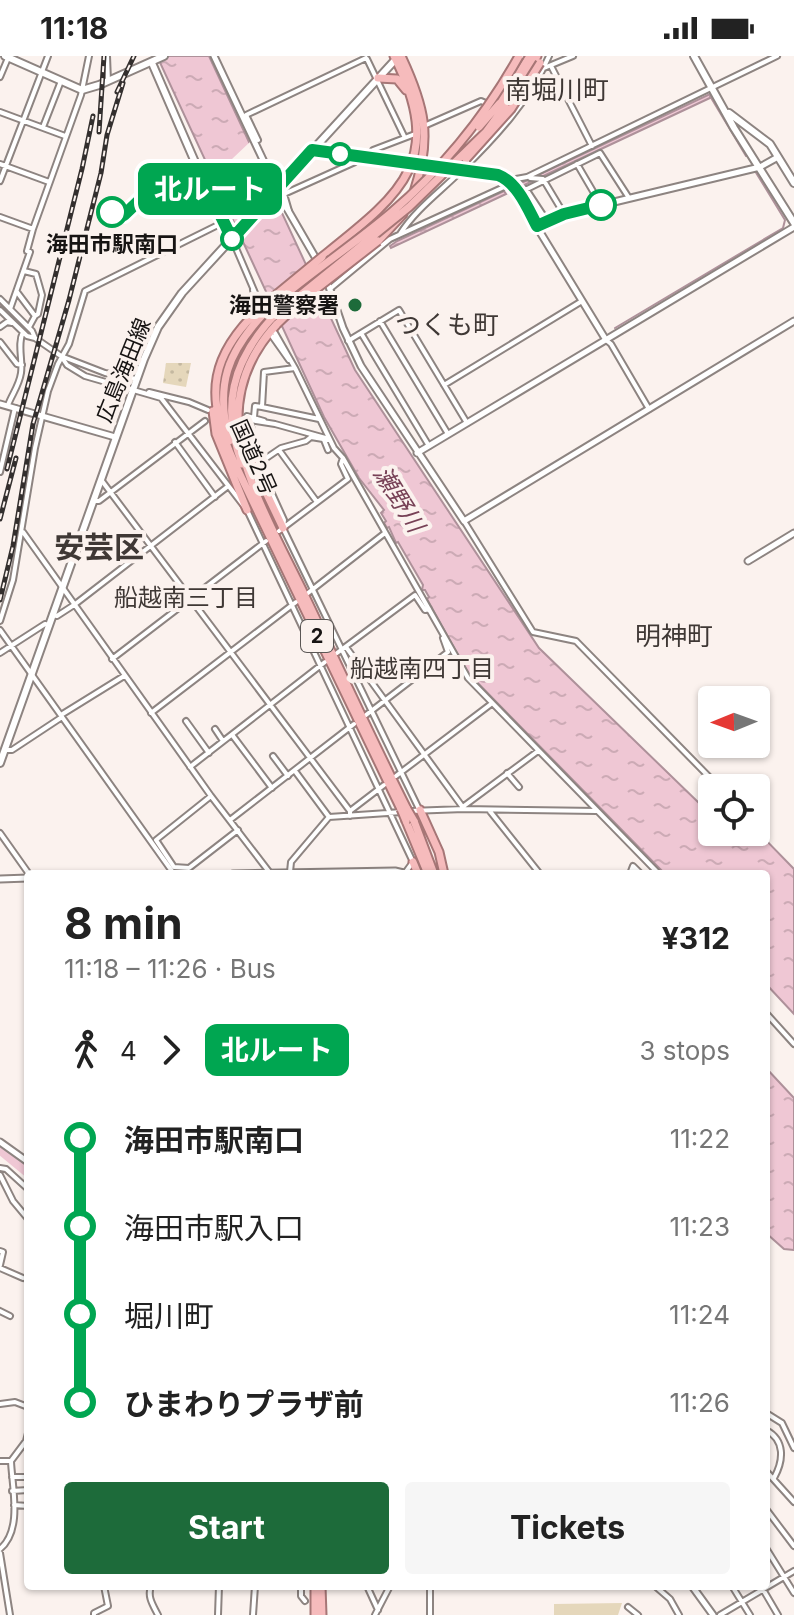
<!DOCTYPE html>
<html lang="en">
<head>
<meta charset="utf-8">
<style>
	:root { --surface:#fff; --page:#f6f6f6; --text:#222; --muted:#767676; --accent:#1d6b3a }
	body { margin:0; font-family:Inter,"Noto Sans JP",sans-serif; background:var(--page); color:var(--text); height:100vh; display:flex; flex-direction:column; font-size:30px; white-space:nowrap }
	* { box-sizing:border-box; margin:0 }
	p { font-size:26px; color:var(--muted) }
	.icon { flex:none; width:44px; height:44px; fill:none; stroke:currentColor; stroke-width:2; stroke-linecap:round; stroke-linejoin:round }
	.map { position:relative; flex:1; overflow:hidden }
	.details { position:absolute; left:24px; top:814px; width:746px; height:720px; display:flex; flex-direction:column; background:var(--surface); border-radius:8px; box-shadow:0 2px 6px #0004 }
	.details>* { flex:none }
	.badge { padding:0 16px; border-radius:12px; font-size:28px; line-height:52px }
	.needle { width:52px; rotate:269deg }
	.fabs { position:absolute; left:698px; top:630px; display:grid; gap:16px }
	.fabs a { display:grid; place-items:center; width:72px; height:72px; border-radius:8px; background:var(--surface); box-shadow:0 2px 6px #0004; font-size:40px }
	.map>.badge { position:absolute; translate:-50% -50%; box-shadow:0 0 0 4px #fff }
	.legs { display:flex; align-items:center; gap:12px; height:88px; padding:0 40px; font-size:26px }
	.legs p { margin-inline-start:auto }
	.summary { display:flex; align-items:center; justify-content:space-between; height:136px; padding:0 40px }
	h1 { font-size:44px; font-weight:700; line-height:60px }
	.button { display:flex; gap:16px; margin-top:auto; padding:16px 40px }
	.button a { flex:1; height:92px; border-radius:8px; background:var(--accent); color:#fff; font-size:32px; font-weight:700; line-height:92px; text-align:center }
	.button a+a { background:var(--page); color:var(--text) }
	ul { padding:0 40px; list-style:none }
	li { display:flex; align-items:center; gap:28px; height:88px; font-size:30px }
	li i { display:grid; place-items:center; width:12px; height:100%; margin:0 10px; background:currentColor }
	li i::after { content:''; width:20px; height:20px; margin:-10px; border:6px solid; border-radius:50%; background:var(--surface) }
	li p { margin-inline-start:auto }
	li:first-child i { background:linear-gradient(#0000 50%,currentColor 0) }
	li:last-child i { background:linear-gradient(currentColor 50%,#0000 0) }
	.status { display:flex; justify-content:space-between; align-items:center; height:56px; padding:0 40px; background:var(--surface); direction:ltr }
	.status svg { height:22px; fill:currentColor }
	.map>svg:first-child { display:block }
	.grass { fill:url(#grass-dots) }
	.pitch { fill:#e5d7bb }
	.water { fill:url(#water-ripples); stroke:#ae919a; stroke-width:2 }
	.pier { fill:#fbf2ee }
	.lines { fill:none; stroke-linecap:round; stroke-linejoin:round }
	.stream { stroke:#ae919a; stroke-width:2 }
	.river { stroke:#efc7d4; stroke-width:9 }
	.minor-casing { stroke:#8d8481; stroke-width:8 }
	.tertiary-casing { stroke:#8d8481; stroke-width:9 }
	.secondary-casing { stroke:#8d8481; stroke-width:10 }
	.trunk-casing { stroke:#a67676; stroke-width:11 }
	.minor { stroke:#fff; stroke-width:4 }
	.tertiary { stroke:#fff; stroke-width:5 }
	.secondary { stroke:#fff; stroke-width:6 }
	.trunk { stroke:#f6bbbc; stroke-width:7 }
	.rail-casing { stroke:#332f2e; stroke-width:5 }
	.rail { stroke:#fbf2ee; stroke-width:2; stroke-dasharray:6; stroke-linecap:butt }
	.trunk-bridge-casing { stroke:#a67676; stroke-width:11; stroke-linecap:butt }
	.trunk-bridge { stroke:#f6bbbc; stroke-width:7 }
	.line-1-casing { stroke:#fff; stroke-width:18 }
	.line-1 { stroke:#00a651; stroke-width:12 }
	.stop-1-dot { fill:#fff; stroke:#00a651; stroke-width:4 }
	.poi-dot { fill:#1d6b3a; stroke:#fbf2ee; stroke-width:3 }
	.labels { text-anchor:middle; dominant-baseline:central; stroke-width:8; stroke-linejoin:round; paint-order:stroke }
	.shield { fill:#fbf2ee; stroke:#5b5755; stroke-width:2 }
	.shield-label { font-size:20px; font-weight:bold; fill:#171413 }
	.stop-label { font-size:22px; font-weight:bold; fill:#171413; stroke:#fbf2ee }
	.poi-label { font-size:22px; font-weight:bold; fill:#171413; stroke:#fbf2ee; text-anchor:end }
	.street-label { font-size:22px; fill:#171413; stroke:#fbf2ee }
	.water-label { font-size:24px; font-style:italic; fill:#774156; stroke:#fbf2ee }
	.neighbourhood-label { font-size:24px; fill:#3f3835; stroke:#fbf2ee }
	.quarter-label { font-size:26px; fill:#3f3835; stroke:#fbf2ee }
	.district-label { font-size:30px; font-weight:bold; fill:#3f3835; stroke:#fbf2ee }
</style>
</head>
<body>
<div class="status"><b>11:18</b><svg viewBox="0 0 49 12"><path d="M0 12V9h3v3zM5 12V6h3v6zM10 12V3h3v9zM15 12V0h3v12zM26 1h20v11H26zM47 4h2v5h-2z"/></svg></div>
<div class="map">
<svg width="794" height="1559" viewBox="0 0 794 1559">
	<defs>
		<pattern id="grass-dots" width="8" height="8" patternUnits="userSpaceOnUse" patternTransform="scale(2)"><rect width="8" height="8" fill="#e5d7bb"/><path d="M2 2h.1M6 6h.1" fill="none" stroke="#c4b8a0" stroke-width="1.8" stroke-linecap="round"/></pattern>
		<pattern id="water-ripples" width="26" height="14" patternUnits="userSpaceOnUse" patternTransform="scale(2)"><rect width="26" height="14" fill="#efc7d4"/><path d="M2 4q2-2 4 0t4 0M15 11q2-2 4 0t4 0" fill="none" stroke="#ccaab5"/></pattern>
	</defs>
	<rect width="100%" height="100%" fill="#fbf2ee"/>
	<path class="grass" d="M 166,307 L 191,307 L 186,331 L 163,327 Z"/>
	<path class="pitch" d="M 622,1547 L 618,1559 L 554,1559 L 554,1548 Z"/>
	<path class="water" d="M 157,0 L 209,0 L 355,314 L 539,592 L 700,748 L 712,749 L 712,776 L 756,774 L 794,813 L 794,958 L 766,928 L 766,818 L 665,818 L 468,617 L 427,543 L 429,541 L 425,534 L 422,534 L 423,529 L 398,486 L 396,487 L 389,471 L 387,472 L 384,467 L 386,465 L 381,457 L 384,454 L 359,422 L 324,361 Z
		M 710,38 L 712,41 L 520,131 L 519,128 Z
		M 504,135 L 506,138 L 391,192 L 390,190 L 397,185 Z
		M 766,1012 L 794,1042 L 794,1194 L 784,1193 L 766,1177 Z"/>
	<path class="pier" d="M 251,85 L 262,109 L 247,109 L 233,114 L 215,131 L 204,108 L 219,108 L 232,103 Z"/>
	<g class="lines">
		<path class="stream" d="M 710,40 L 746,100
			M 0,249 L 30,278
			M 615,272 L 783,172 L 785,164 L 755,115"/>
		<path class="river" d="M 0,1094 L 28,1117"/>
		<defs>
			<path id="minor" d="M 107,0 L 108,25
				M 367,3 L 404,80
				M 551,10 L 592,90
				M 544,12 L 573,0
				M 0,21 L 8,2
				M 0,56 L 65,80
				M 424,70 L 481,45 L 488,48
				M 43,71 L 61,25
				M 258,84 L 246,59 L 366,2
				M 369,101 L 373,94 L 415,78
				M 0,108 L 49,126
				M 577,108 L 601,149
				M 530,122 L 543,123 L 564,158
				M 0,125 L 48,0
				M 526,133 L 547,165
				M 519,137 L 600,97 L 629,142
				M 289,155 L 284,138 L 355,106 L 358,100
				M 0,161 L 33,173
				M 400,178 C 416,153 440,136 461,115 C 494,83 531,43 549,0
				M 232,183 L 259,246
				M 24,215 L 36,218 L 42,239 L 38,258 L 35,260
				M 331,232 L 390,183 L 504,131 L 516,123 L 527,121 L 777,0
				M 253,234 L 256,248
				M 17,236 L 35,260 L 29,271
				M 0,243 L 32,275 L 35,282 L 61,300 L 105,317 L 136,323
				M 10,253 L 30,196 L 27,195 L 33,173 L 81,39 L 89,0
				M 0,254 L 27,280 L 35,282
				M 380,265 L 448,378
				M 0,271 L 7,266 L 12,267
				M 275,277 L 295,312 L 334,392 L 343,402 L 468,622 L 659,818
				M 361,277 L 429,390
				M 272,280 L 289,304
				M 606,284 L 611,288 L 649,353
				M 348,285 L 399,254 L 467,367
				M 0,286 L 17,308 L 22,309
				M 61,300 L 67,309 L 85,320 L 161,342 L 247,454 L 413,806 L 405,817
				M 295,312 L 264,316 L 262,351 L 319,363
				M 444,329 L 582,245
				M 149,336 L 189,346 L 208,354
				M 8,349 C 12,338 19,330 21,317 C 23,304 17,288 23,276
				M 247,360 L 264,365
				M 254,361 L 255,350 L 262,351
				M 244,363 L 275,368 L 329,383
				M 250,365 L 259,409 L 284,464 L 283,472 L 419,753
				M 324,384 L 328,394
				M 175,386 L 215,441
				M 279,394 L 317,446
				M 259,407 L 281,392 L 306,385 L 311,381 L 329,384
				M 0,416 L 15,352
				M 102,425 L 350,755 L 350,760
				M 95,445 L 99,445 L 205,365
				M 464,465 L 533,576 L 576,585 L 720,732
				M 279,475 L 348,423 L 341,408 L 343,402
				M 23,476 L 211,740 L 270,817
				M 308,537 L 385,477
				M 52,559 L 57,560 L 74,549 L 227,431
				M 0,565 L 13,524 L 35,392 L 48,335 L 58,308 L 69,288 L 85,235 L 220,168 L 208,143 L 208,139 L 212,137
				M 0,574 L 174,818
				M 346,591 L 464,753
				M 0,597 L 45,568 L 49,569
				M 337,597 L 415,539 L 425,554 L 429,553
				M 112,603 L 266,485
				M 151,657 L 296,546
				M 61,659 L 124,620
				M 366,659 L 448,596 L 443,582
				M 186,665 L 209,697
				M 215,673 L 223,685
				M 233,680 L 272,732
				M 5,694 L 12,694 L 62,661
				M 273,700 L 288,720
				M 190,711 L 325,606
				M 295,715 L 329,761
				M 507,717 L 519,731
				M 396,720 L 491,648
				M 211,740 L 156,784 L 174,811 L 189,812 L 238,774
				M 464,750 L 538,695
				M 489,754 L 540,818
				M 350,755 L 384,729
				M 410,755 L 464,753 L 597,755
				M 230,764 L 354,668
				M 756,769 L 762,775
				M 0,777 L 29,818
				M 290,816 L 291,806 L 329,761 L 402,756
				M 630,818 L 633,810 L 641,818
				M 766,957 L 794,988
				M 0,1112 L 6,1113 L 28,1133
				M 0,1119 L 13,1145 L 28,1163
				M 0,1195 L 3,1196 L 0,1209
				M 0,1212 L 23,1222
				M 0,1255 L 10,1260
				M 0,1348 L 15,1346 L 28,1351
				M 766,1357 L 782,1367 L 794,1392
				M 766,1374 C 785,1384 784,1404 774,1422
				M 0,1405 L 11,1405
				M 766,1415 L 794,1446
				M 12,1421 L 28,1421
				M 12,1435 L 28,1434
				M 14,1449 L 28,1450
				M 766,1453 L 794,1490
				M 766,1492 L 794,1537
				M 0,1493 C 23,1474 12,1431 11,1405 L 26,1385 L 28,1377
				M 0,1497 L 10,1559
				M 151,1530 C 147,1541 153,1549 158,1559
				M 301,1530 L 301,1540 L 305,1545
				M 367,1530 L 378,1554
				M 430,1530 L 430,1559
				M 655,1530 L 670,1543 L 679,1559
				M 732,1530 L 750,1559
				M 761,1530 L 778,1559
				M 628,1551 L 638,1559
				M 94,1559 L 94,1557 L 108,1550 L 104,1530
				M 218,1559 L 219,1530
				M 253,1559 L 255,1530
				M 375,1559 L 390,1530
				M 720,1559 L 794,1515"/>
			<path id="tertiary" d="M 214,0 L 282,144 L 318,206
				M 313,95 L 438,111
				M 448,112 L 498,119 L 510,127 L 606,284
				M 198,113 L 232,183
				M 537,170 L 564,158 L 760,111 L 778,101
				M 326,222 L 343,272 L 361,310 L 464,465 L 794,265
				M 0,348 L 115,381
				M 417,397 L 794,171
				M 748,505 L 794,477
				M 233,818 L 395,815 L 408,818
				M 0,823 L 28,822
				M 0,1086 L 28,1106
				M 692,1530 L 713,1559"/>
			<path id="secondary" d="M 5,0 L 82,34 L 99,29 L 164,0
				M 694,0 L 734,72 L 794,167
				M 729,57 L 770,88 L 794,127
				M 147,137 L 198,113 L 152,7
				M 0,707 L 144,303 L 158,271 L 182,237 L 396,3"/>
			<path id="trunk" d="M 401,0 C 425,51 432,81 414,136
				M 378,22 L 397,23 L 406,34
				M 499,48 L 530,0
				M 505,50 L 537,0
				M 378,185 L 403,158
				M 322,201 C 401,138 447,105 394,0
				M 265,248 C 210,297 203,339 234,406 L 401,753
				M 277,268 C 251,296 237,328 238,367 C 239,417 282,492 304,538 C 338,609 371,682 407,753
				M 213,355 L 216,378 L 247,454
				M 244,383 L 252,407 L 283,472
				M 229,385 C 215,328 227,296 267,254
				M 242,408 C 221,351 232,306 272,262
				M 420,754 L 439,796 L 444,818
				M 406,765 L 428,818
				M 414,765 L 434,818
				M 413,806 L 418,818
				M 315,1530 L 315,1559
				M 321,1530 L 322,1559"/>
		</defs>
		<use href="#minor" class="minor-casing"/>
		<use href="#tertiary" class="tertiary-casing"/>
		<use href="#secondary" class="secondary-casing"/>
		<use href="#trunk" class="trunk-casing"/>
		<use href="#minor" class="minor"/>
		<use href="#tertiary" class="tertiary"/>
		<use href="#secondary" class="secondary"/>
		<use href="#trunk" class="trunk"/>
		<defs>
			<path id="rail" d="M 117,36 L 134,0
				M 99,76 L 104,0
				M 7,413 L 82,113 L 93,60
				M 0,463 L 16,402
				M 0,544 L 13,490 L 33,368 L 69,244 L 101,117 L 107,79 L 123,27"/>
		</defs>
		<use href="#rail" class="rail-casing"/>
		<use href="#rail" class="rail"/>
		<defs>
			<path id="trunk-bridge" d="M 479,71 L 499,48
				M 466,103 L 511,53 L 540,7
				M 265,248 L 322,201
				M 267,254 C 307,219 352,190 392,156 C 443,112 486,59 519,0
				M 272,262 L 409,151 L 486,76 L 505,50
				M 277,268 L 302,244 L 378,185
				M 401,753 L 406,765
				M 407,753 L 414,765"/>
		</defs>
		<use href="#trunk-bridge" class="trunk-bridge-casing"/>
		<use href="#trunk-bridge" class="trunk-bridge"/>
	</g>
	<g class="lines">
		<defs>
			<path id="line-1" d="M 112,156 L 124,159 L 147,137 L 198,113 L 232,183 L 312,94 L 498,119 C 518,127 528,153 537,170 L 564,158 L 601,149"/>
		</defs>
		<use href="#line-1" class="line-1-casing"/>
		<use href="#line-1" class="line-1"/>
	</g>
	<g class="stop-1-dot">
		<circle cx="340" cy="98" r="10"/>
		<circle cx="601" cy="149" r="14"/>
		<circle cx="112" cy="156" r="14"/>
		<circle cx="232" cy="183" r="10"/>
	</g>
	<circle class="poi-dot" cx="355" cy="249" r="8"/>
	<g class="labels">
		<rect class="shield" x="301" y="564" width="32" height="32" rx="6"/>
		<g class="shield-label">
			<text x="317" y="580">2</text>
		</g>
		<g class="stop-label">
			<text x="112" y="188">海田市駅南口</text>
		</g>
		<g class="poi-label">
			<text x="339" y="249">海田警察署</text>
		</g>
		<g class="street-label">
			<text transform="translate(123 314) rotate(-68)">広島海田線</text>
			<text transform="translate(254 401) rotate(66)">国道2号</text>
		</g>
		<g class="water-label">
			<text transform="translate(399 443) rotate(58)">瀬野川</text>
		</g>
		<g class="neighbourhood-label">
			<text x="186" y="541">船越南三丁目</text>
			<text x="422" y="612">船越南四丁目</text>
		</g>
		<g class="quarter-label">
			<text x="557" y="33">南堀川町</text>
			<text x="447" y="268">つくも町</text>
			<text x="674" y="579">明神町</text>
		</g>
		<g class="district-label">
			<text x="99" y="491">安芸区</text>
		</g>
	</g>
</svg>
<div class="fabs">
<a><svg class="needle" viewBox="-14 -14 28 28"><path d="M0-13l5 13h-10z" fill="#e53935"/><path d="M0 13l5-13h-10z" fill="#767676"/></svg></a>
<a><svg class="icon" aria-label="locate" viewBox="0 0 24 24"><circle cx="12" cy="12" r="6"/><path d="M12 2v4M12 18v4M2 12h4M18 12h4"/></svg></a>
</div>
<b class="badge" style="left:210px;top:133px;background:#00a651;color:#fff">北ルート</b>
<section class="details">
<div class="summary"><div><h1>8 min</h1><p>11:18 – 11:26 · Bus</p></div><b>¥312</b></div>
<div class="legs"><svg class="icon" aria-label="walk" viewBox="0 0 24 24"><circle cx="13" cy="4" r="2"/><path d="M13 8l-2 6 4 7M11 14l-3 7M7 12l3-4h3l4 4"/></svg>4<svg class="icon" aria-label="forward" viewBox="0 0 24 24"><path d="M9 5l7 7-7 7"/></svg><b class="badge" style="background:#00a651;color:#fff">北ルート</b><p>3 stops</p></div>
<ul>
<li><i style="color:#00a651"></i><b>海田市駅南口</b><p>11:22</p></li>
<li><i style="color:#00a651"></i><span>海田市駅入口</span><p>11:23</p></li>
<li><i style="color:#00a651"></i><span>堀川町</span><p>11:24</p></li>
<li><i style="color:#00a651"></i><b>ひまわりプラザ前</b><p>11:26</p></li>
</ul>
<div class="button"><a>Start</a><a>Tickets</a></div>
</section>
</div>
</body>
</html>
